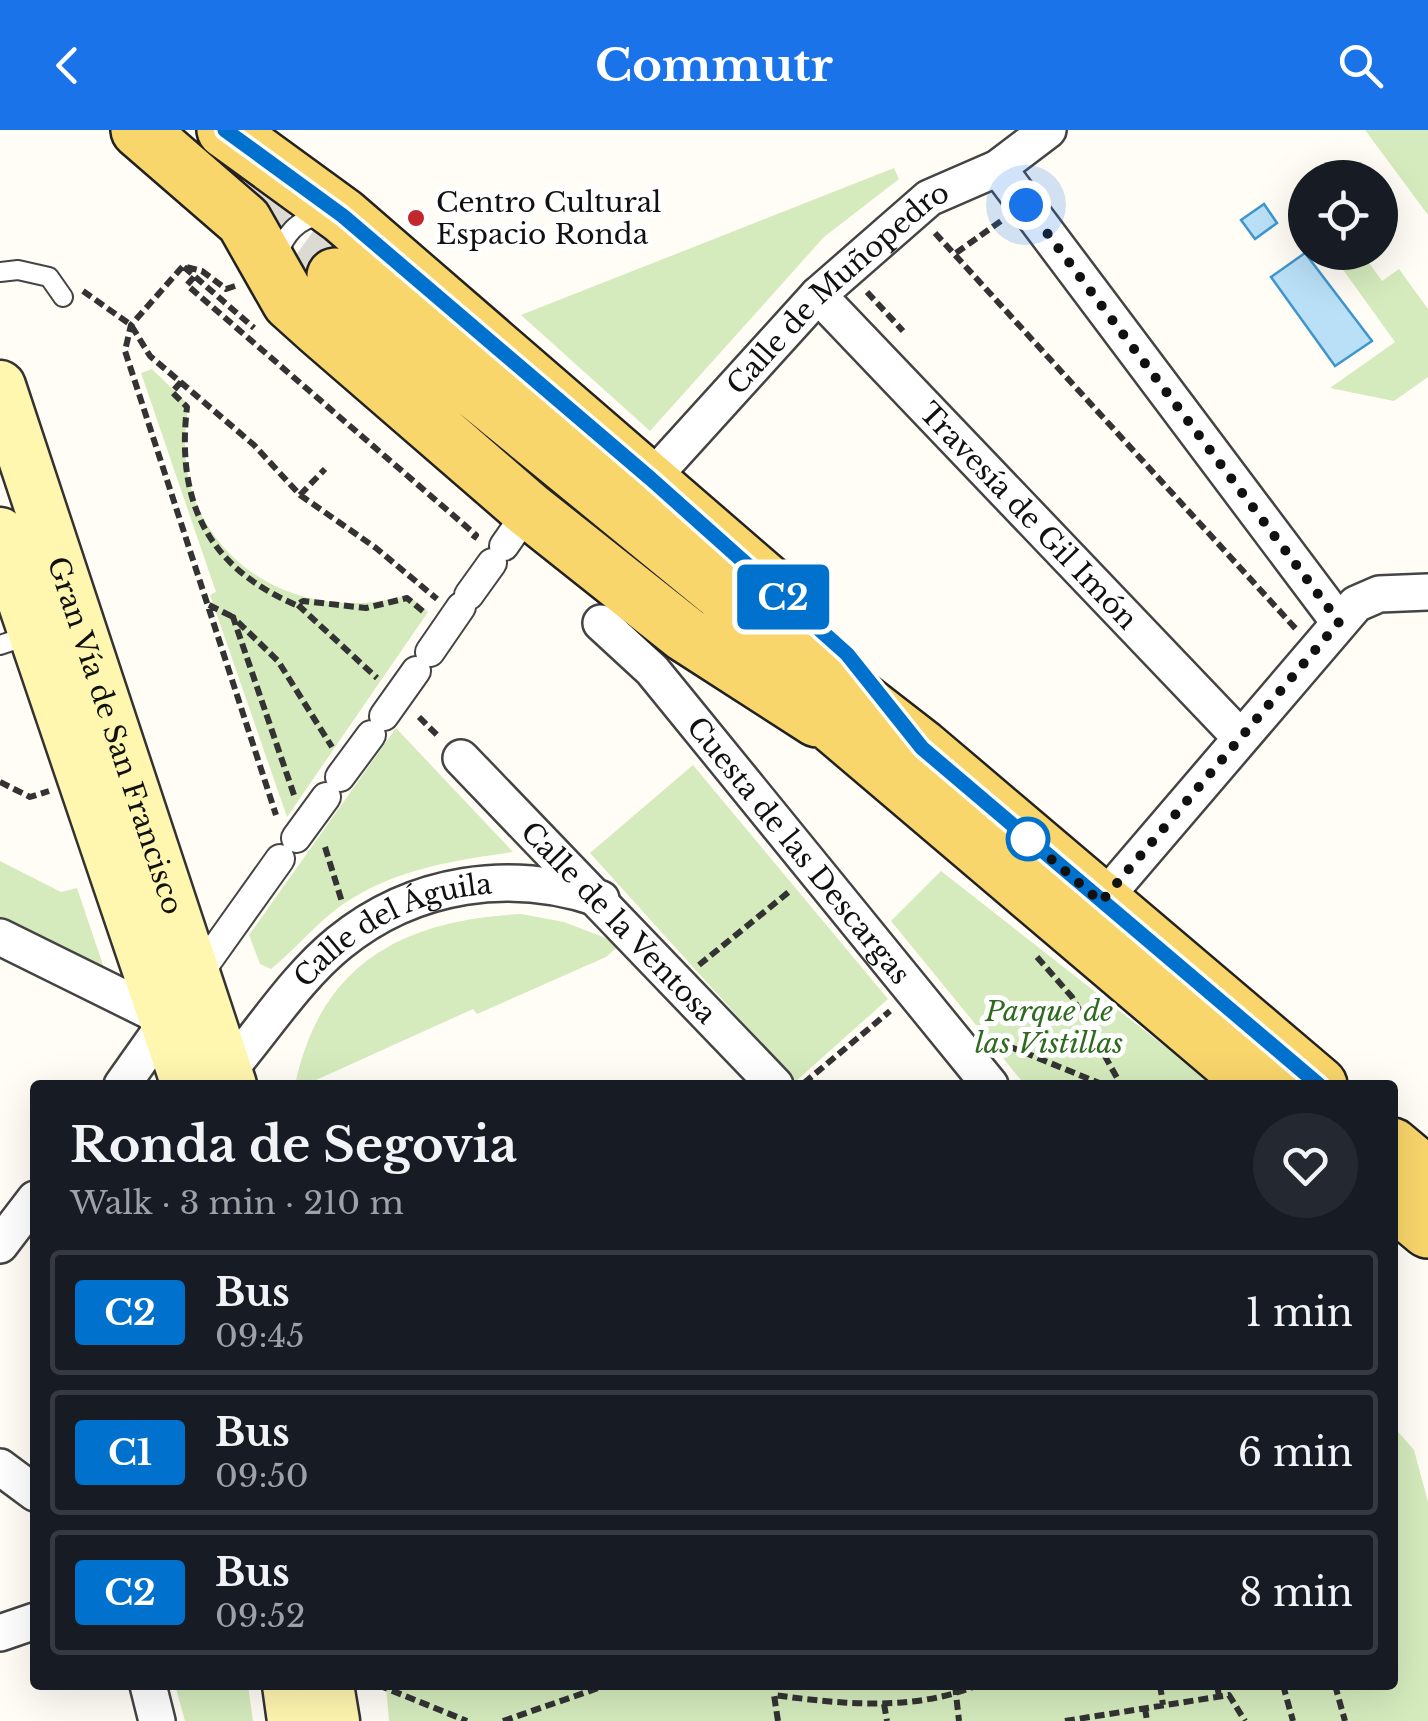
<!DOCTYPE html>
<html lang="en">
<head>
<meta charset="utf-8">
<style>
	:root { --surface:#171b24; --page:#242831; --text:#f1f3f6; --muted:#9ea1a6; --line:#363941; --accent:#1a73e8 }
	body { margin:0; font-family:"Libre Baskerville",serif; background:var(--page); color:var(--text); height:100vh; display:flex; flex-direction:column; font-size:38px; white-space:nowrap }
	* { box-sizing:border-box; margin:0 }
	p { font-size:32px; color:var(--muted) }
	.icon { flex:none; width:55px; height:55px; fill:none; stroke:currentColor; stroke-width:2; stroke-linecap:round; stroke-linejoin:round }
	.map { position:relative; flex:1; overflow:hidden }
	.panel { position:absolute; left:30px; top:950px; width:1368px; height:610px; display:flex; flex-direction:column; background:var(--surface); border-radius:10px; box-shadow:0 10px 40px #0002 }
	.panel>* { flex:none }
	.badge { padding:0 20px; border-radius:8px; font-size:35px; line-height:65px }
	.buttons { position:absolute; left:1288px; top:30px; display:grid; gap:20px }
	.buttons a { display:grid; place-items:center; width:110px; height:110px; border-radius:50%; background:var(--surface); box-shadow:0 10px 40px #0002; font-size:50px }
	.you { position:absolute; width:50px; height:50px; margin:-25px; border:8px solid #fff; border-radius:50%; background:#1a73e8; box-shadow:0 0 0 15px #1a73e833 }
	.map>.badge { position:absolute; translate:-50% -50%; box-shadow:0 0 0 5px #fff }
	.round { display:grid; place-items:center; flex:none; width:105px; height:105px; border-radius:52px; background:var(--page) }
	.headline { display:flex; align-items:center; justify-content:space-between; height:170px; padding:0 40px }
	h1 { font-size:48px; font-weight:700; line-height:75px }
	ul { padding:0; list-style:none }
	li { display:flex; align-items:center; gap:30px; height:125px; margin:0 20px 15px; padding:0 20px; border:5px solid var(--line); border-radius:10px }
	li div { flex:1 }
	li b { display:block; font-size:38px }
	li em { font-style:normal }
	li .badge { min-width:110px; font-weight:700; text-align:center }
	header { display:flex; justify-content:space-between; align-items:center; height:130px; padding:0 40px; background:var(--accent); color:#fff; font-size:45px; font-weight:700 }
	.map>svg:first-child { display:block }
	.green { fill:#d5ebbd }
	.water { fill:#b9e0f7; stroke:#3f96cf; stroke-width:2.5 }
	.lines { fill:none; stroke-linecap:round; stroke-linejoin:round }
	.primary-tunnel { stroke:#dbdad3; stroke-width:55; stroke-dasharray:55 28; stroke-linecap:butt }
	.service-casing { stroke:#444; stroke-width:22 }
	.pedestrian-casing { stroke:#444; stroke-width:32 }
	.minor-casing { stroke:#444; stroke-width:40 }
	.secondary-casing { stroke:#333; stroke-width:55 }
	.primary-casing { stroke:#222; stroke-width:60 }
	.path { stroke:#333; stroke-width:6; stroke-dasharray:10 5; stroke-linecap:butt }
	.service { stroke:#fff; stroke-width:18 }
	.pedestrian { stroke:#fff; stroke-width:28 }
	.minor { stroke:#fff; stroke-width:35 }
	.secondary { stroke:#fff6b0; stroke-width:50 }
	.primary { stroke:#f9d66b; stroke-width:55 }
	.line-casing { stroke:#fff; stroke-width:22 }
	.line { stroke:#0072ce; stroke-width:15 }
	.walk { stroke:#111; stroke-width:10; stroke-dasharray:0 18 }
	.poi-dot { fill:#c4262e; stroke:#fff; stroke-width:4 }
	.stop-dot { fill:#fff; stroke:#0072ce; stroke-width:5 }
	.labels { text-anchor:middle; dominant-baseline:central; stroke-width:10; stroke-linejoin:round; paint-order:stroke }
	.poi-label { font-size:28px; fill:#111; stroke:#fff; text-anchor:start }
	.street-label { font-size:28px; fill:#111; stroke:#fff }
	.park-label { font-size:28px; font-style:italic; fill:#2f6b1f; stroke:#fff }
</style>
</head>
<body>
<header><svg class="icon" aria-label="back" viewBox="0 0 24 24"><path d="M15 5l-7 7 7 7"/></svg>Commutr<svg class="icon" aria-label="search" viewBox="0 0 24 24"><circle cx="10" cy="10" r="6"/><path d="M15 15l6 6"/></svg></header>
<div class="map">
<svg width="1428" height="1591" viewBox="0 0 1428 1591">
	<rect width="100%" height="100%" fill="#fffdf5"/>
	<path class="green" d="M 1365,0 L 1428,0 L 1428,85 Z
		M 894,38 L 899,49 L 824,107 L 650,301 L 521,185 Z
		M 1331,123 L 1362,123 L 1382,151 L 1399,139 L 1428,179 L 1428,247 L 1394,271 L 1330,258 L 1395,212 Z
		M 152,239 L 189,275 C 161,410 284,502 408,465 L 428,482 L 287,687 L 210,465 L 216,462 L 141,243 Z
		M 396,598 L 513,722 C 448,731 382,741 329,785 C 309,802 292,822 271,839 L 260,834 L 249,805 Z
		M 693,635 L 888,869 L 796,951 L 590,723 Z
		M 0,731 L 61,762 L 77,758 L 106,844 L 0,791 Z
		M 941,741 L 1214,955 L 1025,955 L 891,791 Z
		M 521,784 L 564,792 L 621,814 L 606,827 L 477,884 L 473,879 L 305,955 L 295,955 C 321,832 404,790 521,784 Z
		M 1393,1296 L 1414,1320 L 1428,1372 L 1428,1591 L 389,1591 L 386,1555 L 1392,1555 Z
		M 175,1555 L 248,1555 L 253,1591 L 185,1591 Z"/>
	<path class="water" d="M 1264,74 L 1277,93 L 1255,109 L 1241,90 Z
		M 1305,123 L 1372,211 L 1335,236 L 1271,147 Z"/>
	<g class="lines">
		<path class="primary-tunnel" d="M 232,72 L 335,146"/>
		<defs>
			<path id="service" d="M 277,129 C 283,106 298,87 323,86
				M 0,142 L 18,140 L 49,147 L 63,167
				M 0,515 L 33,504"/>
			<path id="pedestrian" d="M 504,416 L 529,380
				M 469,465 L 492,433
				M 430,522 L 461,477
				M 384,586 L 416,541
				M 340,647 L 371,605
				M 296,708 L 326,667
				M 198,844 L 280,729"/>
			<g id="minor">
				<path d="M 998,38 L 1339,492"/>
				<path id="s1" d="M 818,165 L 1239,606"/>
				<path id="s2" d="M 651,349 L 818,165 L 929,68 L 998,38 L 1048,0"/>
				<path id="s3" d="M 601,493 L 652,540 L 990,955"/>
				<path id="s4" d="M 461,628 L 775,955"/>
				<path d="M 1101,772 L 1356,474 L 1379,464 L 1428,462"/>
				<path d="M 0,807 L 168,890 L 122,955"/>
				<path id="s5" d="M 228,941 C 264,899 296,848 339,813 C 414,752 511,738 601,769"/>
				<path d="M 0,1115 L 35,1069"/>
				<path d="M 0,1337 L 35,1363"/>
				<path d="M 0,1503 L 35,1491"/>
				<path d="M 148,1555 L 157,1591"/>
			</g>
			<g id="secondary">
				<path id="s6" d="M 0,256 L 231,955"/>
				<path d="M 0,403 L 187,955"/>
				<path d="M 288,1555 L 293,1591"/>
				<path d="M 328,1555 L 334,1591"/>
			</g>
			<path id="primary" d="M 139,0 L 244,91 L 290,172 L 320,199 L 529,380 L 685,504 L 817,589
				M 225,0 L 343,86 L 789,472
				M 335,146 L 716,458 L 922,618 L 1319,955
				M 793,561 L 1257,955
				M 1392,1016 L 1428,1046
				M 1392,1070 L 1428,1100"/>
		</defs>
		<use href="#service" class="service-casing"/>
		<use href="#pedestrian" class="pedestrian-casing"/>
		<use href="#minor" class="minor-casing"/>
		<use href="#secondary" class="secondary-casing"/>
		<use href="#primary" class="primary-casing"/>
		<path class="path" d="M 935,103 L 1296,499
			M 956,123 L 1001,91
			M 184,137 L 254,198
			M 194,147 L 187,155 L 476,405 L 473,409
			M 235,156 L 226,159 L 202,141 L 183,136 L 131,195 L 125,221 L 276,685
			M 83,161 L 131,195 L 150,226 L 254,315 L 300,365 L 376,418 L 437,469
			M 867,162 L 903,201
			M 181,252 L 172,262 L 187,277 C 176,371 207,437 296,475 L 303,471 L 366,478 L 407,468 L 425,483
			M 300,365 L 325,339
			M 209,475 L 233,487
			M 298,475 L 377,548
			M 419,587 L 438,606
			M 0,652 L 30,667 L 49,661
			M 294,665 L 233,487 L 278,531 L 332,617
			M 325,717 L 342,772
			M 1037,827 L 1072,867 L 1121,955
			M 699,835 L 790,761
			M 996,911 L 1104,955
			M 804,953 L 890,881
			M 378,1555 L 467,1591
			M 955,1555 L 959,1591
			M 1160,1555 L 1163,1575
			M 1217,1555 L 1219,1566
			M 1283,1555 L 1293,1591
			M 1335,1555 L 1345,1591
			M 884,1574 L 887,1591
			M 1145,1578 L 1147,1591
			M 503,1591 L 607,1555
			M 778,1591 L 774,1565 C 841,1574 913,1582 978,1555
			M 1065,1591 L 1229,1565 L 1245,1591"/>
		<use href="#service" class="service"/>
		<use href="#pedestrian" class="pedestrian"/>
		<use href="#minor" class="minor"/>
		<use href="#secondary" class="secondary"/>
		<use href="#primary" class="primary"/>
	</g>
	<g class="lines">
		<defs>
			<path id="line" d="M 225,0 L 343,86 L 651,349 L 847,524 L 922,618 L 1319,955"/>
		</defs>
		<use href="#line" class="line-casing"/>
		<use href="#line" class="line"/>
		<path class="walk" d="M 1026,75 L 1339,492 L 1101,772 L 1028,709"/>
	</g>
	<circle class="poi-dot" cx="416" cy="88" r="10"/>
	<circle class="stop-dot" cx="1028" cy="709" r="20"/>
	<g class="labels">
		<g class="poi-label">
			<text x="436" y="72">Centro Cultural<tspan x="436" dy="32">Espacio Ronda</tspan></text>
		</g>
		<g class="street-label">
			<text stroke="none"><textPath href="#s2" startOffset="268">Calle de Muñopedro</textPath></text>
			<text stroke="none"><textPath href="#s1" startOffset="305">Travesía de Gil Imón</textPath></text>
			<text stroke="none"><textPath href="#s6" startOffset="368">Gran Vía de San Francisco</textPath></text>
			<text stroke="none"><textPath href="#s3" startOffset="302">Cuesta de las Descargas</textPath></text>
			<text stroke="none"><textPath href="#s4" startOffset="228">Calle de la Ventosa</textPath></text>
			<text stroke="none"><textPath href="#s5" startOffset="225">Calle del Águila</textPath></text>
		</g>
		<g class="park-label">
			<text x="1049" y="881">Parque de<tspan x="1049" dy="32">las Vistillas</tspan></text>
		</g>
	</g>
</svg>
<div class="buttons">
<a><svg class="icon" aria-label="locate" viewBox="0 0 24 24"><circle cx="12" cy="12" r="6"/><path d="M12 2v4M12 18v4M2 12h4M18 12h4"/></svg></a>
</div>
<div class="you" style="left:1026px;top:75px"></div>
<b class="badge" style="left:783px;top:467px;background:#0072ce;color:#fff">C2</b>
<section class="panel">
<div class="headline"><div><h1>Ronda de Segovia</h1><p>Walk · 3 min · 210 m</p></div><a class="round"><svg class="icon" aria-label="heart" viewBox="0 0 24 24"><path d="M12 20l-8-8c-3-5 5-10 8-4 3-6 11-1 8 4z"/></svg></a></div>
<ul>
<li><span class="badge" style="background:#0072ce;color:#fff">C2</span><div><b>Bus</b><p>09:45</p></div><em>1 min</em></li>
<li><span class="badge" style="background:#0072ce;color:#fff">C1</span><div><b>Bus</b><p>09:50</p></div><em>6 min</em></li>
<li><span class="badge" style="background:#0072ce;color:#fff">C2</span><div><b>Bus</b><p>09:52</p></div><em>8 min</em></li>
</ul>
</section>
</div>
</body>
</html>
